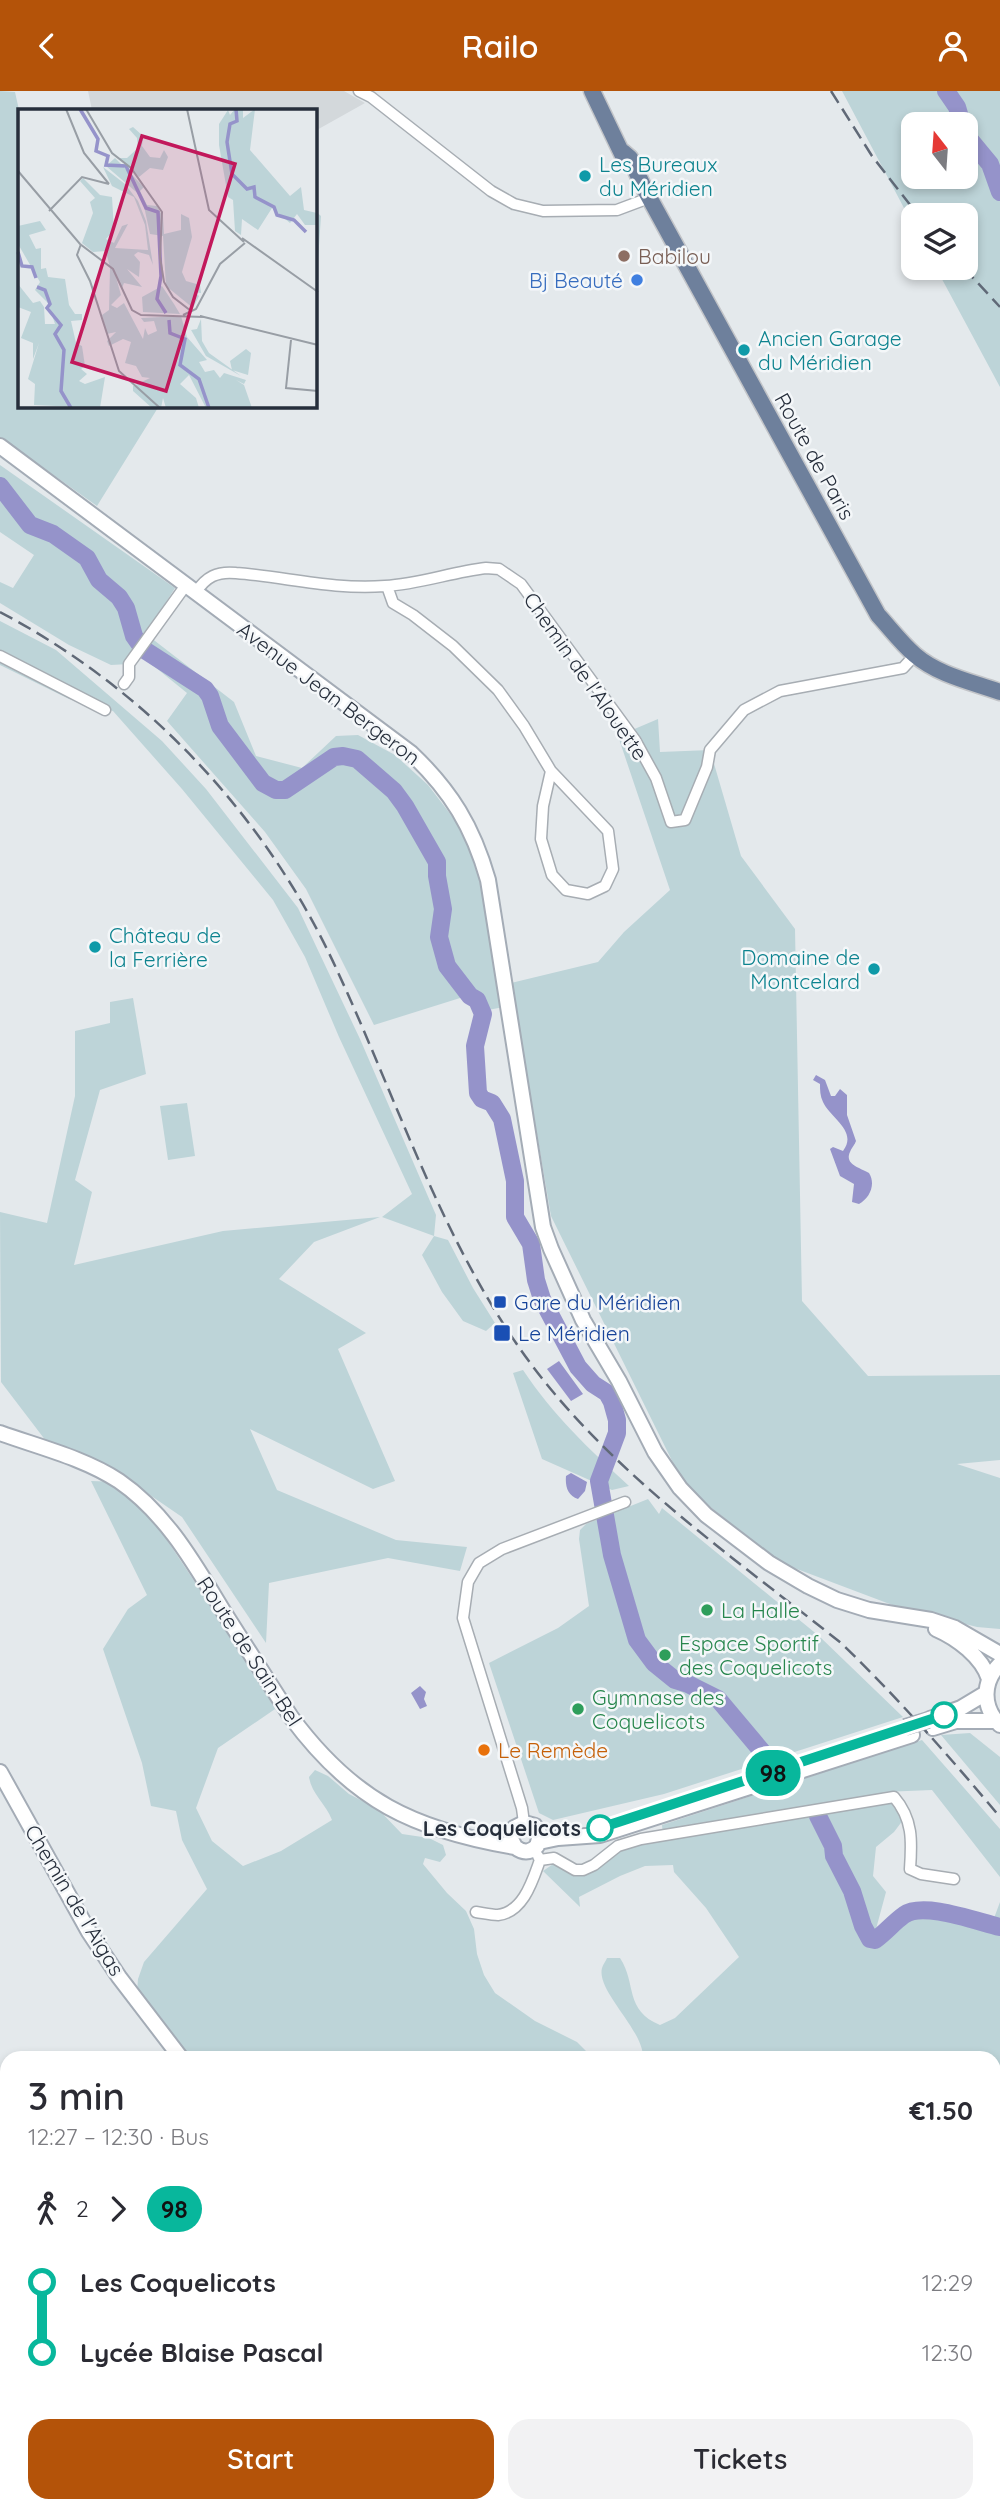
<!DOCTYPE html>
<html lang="en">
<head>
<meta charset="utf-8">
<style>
	:root { --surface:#fff; --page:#f2f2f3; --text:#2b2b33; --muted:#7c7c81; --accent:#b45309 }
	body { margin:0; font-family:Quicksand,sans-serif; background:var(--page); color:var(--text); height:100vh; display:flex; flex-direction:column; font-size:26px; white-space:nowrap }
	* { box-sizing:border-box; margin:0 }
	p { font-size:23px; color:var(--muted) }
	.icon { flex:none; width:38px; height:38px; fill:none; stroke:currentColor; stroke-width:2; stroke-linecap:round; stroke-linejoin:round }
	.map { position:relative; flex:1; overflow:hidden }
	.sheet { position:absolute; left:0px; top:1960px; width:1001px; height:462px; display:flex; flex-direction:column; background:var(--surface); border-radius:21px 21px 0 0; box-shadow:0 4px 10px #0003 }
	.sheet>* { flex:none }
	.badge { padding:0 14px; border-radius:23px; font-size:24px; line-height:46px }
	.needle { width:46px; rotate:343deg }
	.buttons { position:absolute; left:901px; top:21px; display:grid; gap:14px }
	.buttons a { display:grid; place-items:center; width:77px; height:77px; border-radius:14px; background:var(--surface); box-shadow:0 4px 10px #0003; font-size:35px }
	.map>.badge { position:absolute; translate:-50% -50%; box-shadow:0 0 0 4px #fff }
	.legs { display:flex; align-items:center; gap:10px; height:77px; padding:0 28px; font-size:23px }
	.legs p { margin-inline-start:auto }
	.summary { display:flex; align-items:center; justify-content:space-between; height:119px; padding:0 28px }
	h1 { font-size:38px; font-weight:600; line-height:52px }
	.primary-button { display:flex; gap:14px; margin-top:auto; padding:14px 28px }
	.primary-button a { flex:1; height:80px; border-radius:21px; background:var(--accent); color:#fff; font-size:28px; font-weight:600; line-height:80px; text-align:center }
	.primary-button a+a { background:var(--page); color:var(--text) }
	ul { padding:0 28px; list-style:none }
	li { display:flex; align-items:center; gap:24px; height:70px; font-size:26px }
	li i { display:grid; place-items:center; width:10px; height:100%; margin:0 9px; background:currentColor }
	li i::after { content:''; width:18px; height:18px; margin:-9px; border:5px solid; border-radius:50%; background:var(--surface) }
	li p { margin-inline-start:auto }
	li:first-child i { background:linear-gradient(#0000 50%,currentColor 0) }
	li:last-child i { background:linear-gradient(currentColor 50%,#0000 0) }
	header { display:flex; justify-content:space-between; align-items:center; height:91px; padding:0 28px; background:var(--accent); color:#fff; font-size:32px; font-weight:600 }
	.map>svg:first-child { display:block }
	.built { fill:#d3d8db }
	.green { fill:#bdd4d8; fill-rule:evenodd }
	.water { fill:#9593ca }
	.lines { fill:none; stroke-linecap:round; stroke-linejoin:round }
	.river { stroke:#9593ca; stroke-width:18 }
	.street-casing { stroke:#a7adb3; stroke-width:13 }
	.secondary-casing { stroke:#a4acb6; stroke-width:18 }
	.primary-casing { stroke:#c2c4c8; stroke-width:19 }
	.street { stroke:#fff; stroke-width:10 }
	.secondary { stroke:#fff; stroke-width:14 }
	.primary { stroke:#6e809c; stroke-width:16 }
	.rail { stroke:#606977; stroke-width:2.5; stroke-dasharray:14 7; stroke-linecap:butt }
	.secondary-bridge-casing { stroke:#a4acb6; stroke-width:18; stroke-linecap:butt }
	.secondary-bridge { stroke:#fff; stroke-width:14 }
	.line-1-casing { stroke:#fff; stroke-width:16 }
	.line-1 { stroke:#08b79c; stroke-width:10 }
	.culture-dot { fill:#0f9aa8; stroke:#f4f7f9; stroke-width:2.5 }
	.education-dot { fill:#8d6e63; stroke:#f4f7f9; stroke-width:2.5 }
	.shop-dot { fill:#3f7fe0; stroke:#f4f7f9; stroke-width:2.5 }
	.transit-dot { fill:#1a4fb4; stroke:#f4f7f9; stroke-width:2.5 }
	.leisure-dot { fill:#2e9e5b; stroke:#f4f7f9; stroke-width:2.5 }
	.stop-1-dot { fill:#fff; stroke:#08b79c; stroke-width:3.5 }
	.food-dot { fill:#e8710a; stroke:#f4f7f9; stroke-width:2.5 }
	.labels { text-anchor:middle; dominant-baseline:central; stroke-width:5; stroke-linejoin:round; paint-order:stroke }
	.culture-label { font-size:21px; fill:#0d838f; stroke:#f4f7f9; text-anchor:start }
	.education-label { font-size:21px; fill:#785e54; stroke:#f4f7f9; text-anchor:start }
	.shop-label { font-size:21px; fill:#366cbe; stroke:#f4f7f9; text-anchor:end }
	.street-label { font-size:21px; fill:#262e3b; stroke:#f4f7f9 }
	.transit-label { font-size:21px; fill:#164399; stroke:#f4f7f9; text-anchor:start }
	.leisure-label { font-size:21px; fill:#27864d; stroke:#f4f7f9; text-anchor:start }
	.food-label { font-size:21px; fill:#c56008; stroke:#f4f7f9; text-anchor:start }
	.stop-label { font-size:21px; font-weight:bold; fill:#262e3b; stroke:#f4f7f9; text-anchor:end }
	.inset-river { fill:none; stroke:#9593ca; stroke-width:3.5 }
	.inset-road { fill:none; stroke:#989ea5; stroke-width:2 }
	.view { fill:#c2185b; fill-opacity:0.15; stroke:#c2185b; stroke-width:3.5 }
	.inset-edge { fill:none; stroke:#262e3b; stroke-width:3.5 }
</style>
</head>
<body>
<header><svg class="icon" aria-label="back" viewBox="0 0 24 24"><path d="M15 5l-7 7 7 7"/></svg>Railo<svg class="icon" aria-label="person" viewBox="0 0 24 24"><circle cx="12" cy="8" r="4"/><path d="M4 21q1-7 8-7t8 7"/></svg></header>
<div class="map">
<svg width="1000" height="2422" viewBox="0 0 1000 2422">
	<rect width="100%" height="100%" fill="#e4e9ec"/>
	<path class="built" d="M 88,0 L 344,0 L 365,12 L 315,40 L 315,19 L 92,19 Z"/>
	<path class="green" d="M 0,0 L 15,1 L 19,19 L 19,315 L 159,315 L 97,415 L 0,346 Z
		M 842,0 L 1000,0 L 1000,296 L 936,177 L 966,177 L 966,124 L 914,124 L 913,134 ZM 914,33 L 966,33 L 966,86 L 914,86 Z
		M 315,120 L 321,125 L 315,214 Z
		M 0,374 L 175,497 L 146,543 L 234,611 L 256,665 L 302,677 L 336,645 L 358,644 L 395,664 L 428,694 L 458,733 L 488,789 L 509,915 L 488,919 L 476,902 L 374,934 L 306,798 L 265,741 L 167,630 L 187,602 L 139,563 L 129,573 L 111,574 L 69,554 L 0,512 L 0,491 L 13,497 L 34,464 L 0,441 Z
		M 0,530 L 56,559 L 162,650 L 206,698 L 298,817 L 360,948 L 436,1124 L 434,1145 L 448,1149 L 473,1197 L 495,1232 L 486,1240 L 463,1230 L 442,1201 L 422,1164 L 434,1145 L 382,1126 L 412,1103 L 339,946 L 305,866 L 273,809 L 182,698 L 113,620 L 69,608 L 0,574 Z
		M 658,628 L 660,661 L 710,659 L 741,765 L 795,838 L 802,1210 L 868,1285 L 1000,1284 L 1000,1369 L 957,1373 L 1000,1387 L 1000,1538 L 977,1536 L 895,1515 L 781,1472 L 685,1396 L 551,1125 L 511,892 L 598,871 L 624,841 L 670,799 L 618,645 Z
		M 133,907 L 146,983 L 100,999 L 75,1089 L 92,1101 L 74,1174 L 223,1140 L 380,1126 L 314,1151 L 279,1188 L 366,1242 L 338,1258 L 395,1390 L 373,1398 L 250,1338 L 277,1399 L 396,1449 L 467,1456 L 460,1480 L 388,1467 L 269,1492 L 266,1552 L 182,1426 L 112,1378 L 46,1350 L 1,1291 L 0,1121 L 47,1132 L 75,1005 L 75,940 L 110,932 L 110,911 Z
		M 187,1012 L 195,1065 L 168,1069 L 160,1015 Z
		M 523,1279 C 553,1324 589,1358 629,1395 L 612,1399 L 542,1368 L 513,1282 Z
		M 91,1390 L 120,1391 L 157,1434 L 278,1616 L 218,1657 L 196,1717 L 212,1750 L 243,1775 L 281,1760 L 332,1729 C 326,1713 311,1702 309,1686 L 315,1679 L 328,1685 L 349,1703 L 378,1718 L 402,1743 L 429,1747 L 443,1754 L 446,1764 L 440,1771 L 425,1767 L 423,1773 L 447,1802 L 466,1820 L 474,1838 L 477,1863 L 484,1884 L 495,1902 L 535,1930 L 577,1951 L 593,1967 L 189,1967 L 137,1900 L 138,1888 L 144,1871 L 207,1798 L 182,1749 L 176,1720 L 151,1715 L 142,1672 L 103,1558 L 128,1518 L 147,1504 Z
		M 648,1408 L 659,1423 L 662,1417 L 819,1545 L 903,1626 L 664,1703 L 553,1729 L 539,1722 L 489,1572 L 558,1537 L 589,1515 L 579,1448 L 580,1439 L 586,1433 Z
		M 970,1642 L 1000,1666 L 1000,1714 L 941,1644 Z
		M 922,1649 L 1000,1738 L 1000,1786 L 932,1699 L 883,1701 L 903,1729 L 894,1741 L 876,1756 L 873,1785 L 886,1801 L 876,1838 L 865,1844 L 874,1852 C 888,1845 896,1832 909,1825 C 923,1817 974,1833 990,1838 L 1000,1811 L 1000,2422 L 734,2422 L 743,2415 L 994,2415 L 994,1967 L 643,1967 C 644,1939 596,1900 602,1877 C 603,1873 606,1870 607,1867 L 620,1867 C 637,1893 624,1919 660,1934 L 675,1927 L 739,1866 L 706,1817 L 674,1781 L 673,1774 L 645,1775 L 620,1785 L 579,1806 L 580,1816 L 543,1780 L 559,1769 L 583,1779 L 618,1755 L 663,1744 L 662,1734 Z
		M 0,2228 L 7,2229 L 7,2415 L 129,2415 L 136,2422 L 0,2422 Z"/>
	<path class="water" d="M 816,984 L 825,989 L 831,1005 L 835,1005 L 840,998 L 847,1004 L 847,1024 L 856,1050 C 855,1054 851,1057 850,1061 C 844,1074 861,1077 869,1082 C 876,1093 870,1107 859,1113 L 852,1111 L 854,1093 L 840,1085 L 830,1058 L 833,1056 L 843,1060 C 858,1040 831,1028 823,1011 C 820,1005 820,999 820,993 L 813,989 Z
		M 559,1270 L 583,1303 L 571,1310 L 547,1278 Z
		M 571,1382 L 587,1391 L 585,1400 L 578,1408 C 568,1405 565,1396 566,1385 Z
		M 420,1595 L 426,1601 L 424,1608 L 427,1615 L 420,1618 L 411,1602 Z"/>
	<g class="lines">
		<path class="river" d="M 946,0 L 957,16 L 962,33
			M 966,44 L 990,73 L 1000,101
			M 0,395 L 30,434 L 53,443 L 87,467 L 99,489 L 119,506 L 126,517 L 134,545 L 143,558 L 205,598 L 210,605 L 220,635 L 263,692 L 276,699 L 285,699 L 334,666 L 343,665 L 357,668 L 394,700 L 405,715 L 437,771 L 437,785 L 443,818 L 439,846 L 447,875 L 470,905 L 477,909 L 483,923 L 475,955 L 478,1002 L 482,1008 L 492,1012 L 502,1028 L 515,1090 L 515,1126 L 531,1153 L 536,1189 L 542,1208 L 578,1276 L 593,1293 L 607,1302 L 612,1311 L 617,1329 L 617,1342 L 599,1390 L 612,1464 L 637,1549 L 654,1572 L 675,1589 L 688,1593 L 718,1608 L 765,1664
			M 818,1725 L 833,1755 L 834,1765 L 852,1800 L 863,1835 L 870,1848 L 875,1849 C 886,1841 894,1831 904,1824 C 923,1810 978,1831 1000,1836"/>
		<defs>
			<path id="street" d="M 359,0 L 371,6 L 491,100 L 514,113 L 543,120 L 617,119 L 649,107
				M 387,495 L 393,512 L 413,524 L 453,555 L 498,599 L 524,635 L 551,680 L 608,740 L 613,778 L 605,795 L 588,803 L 566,799 L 552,784 L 541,748 L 543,715 L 551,680
				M 196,501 C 206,486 217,480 236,482 C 287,486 333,499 385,495 C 419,493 452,481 486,477 L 499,478 L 521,493 L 635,649 L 656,687 L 671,731 L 685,729 L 707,676 L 710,659 L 744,619 L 780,600 L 903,577 L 915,564
				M 0,565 L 105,619
				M 124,593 L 129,586 L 129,573 L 186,494
				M 524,1732 L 522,1717 L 463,1527 L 468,1491 L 479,1472 L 502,1458 L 625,1411
				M 540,1769 L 554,1767 L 575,1779 L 583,1779 L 594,1774 L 618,1755 L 641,1748 L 894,1706 C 913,1728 912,1750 910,1778 L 921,1783 L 954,1788
				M 476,1821 C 483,1822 491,1824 498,1824 C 524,1821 533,1788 540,1769 L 538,1765
				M 400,2422 L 408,2415"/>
			<path id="secondary" d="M 0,355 L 411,662 C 451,700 473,736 488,789 L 543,1136 L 551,1158 L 583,1229 L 619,1290 L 655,1361 L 680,1397 L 706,1424 L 769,1472 L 808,1495 L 837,1509 L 869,1519 L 931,1529 L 955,1537 L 1000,1563
				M 0,1342 C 39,1356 84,1367 119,1390 C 167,1423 195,1474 225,1523 C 247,1557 269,1592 291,1626 C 353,1710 414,1739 515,1756 C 523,1762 530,1762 537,1755 L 540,1744 L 535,1735 L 524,1732 L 514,1737 L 511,1748 L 515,1756
				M 936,1538 C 957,1547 982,1566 989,1588
				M 1000,1573 C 982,1591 982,1616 1000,1634
				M 930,1628 L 961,1617 L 986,1602
				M 933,1637 L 956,1630 L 996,1630
				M 0,1681 L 89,1841 L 119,1886 L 181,1967
				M 539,1751 L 558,1747 L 600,1744 L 912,1644
				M 561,2415 L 575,2422"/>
			<path id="primary" d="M 592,0 L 625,69
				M 623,61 L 630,67 L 644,97 L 878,524 C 890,537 901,552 915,564 C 938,584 972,591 1000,601"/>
		</defs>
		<use href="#street" class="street-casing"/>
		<use href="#secondary" class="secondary-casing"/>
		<use href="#primary" class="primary-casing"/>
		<use href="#street" class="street"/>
		<use href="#secondary" class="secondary"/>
		<use href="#primary" class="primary"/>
		<path class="rail" d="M 831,0 L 872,65 L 918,124
			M 964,177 L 1000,216
			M 0,521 C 148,599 266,725 336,877 C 394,1002 438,1138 516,1252 C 600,1375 726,1460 841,1552 C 898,1607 949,1665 1000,1726"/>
		<defs>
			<path id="secondary-bridge" d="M 905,1636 L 928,1629"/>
		</defs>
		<use href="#secondary-bridge" class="secondary-bridge-casing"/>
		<use href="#secondary-bridge" class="secondary-bridge"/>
	</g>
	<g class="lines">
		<defs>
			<path id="line-1" d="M 600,1737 L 944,1624"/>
		</defs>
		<use href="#line-1" class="line-1-casing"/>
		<use href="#line-1" class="line-1"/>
	</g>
	<g class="culture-dot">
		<circle cx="585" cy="85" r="7"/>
		<circle cx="744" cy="259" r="7"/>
		<circle cx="95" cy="856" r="7"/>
		<circle cx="874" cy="878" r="7"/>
	</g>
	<circle class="education-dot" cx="624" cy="165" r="7"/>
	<circle class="shop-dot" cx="637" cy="189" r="7"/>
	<g class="transit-dot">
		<rect x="493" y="1204" width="14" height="14" rx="3.5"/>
		<rect x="493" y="1233" width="18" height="18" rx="3.5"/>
	</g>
	<g class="leisure-dot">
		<circle cx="707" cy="1519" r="7"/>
		<circle cx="665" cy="1564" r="7"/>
		<circle cx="578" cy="1618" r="7"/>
	</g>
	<g class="stop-1-dot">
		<circle cx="944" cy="1624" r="12"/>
		<circle cx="600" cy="1737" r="12"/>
	</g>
	<circle class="food-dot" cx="484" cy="1659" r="7"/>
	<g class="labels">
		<g class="culture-label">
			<text x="599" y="73">Les Bureaux<tspan x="599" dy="24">du Méridien</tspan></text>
			<text x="758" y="247">Ancien Garage<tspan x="758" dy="24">du Méridien</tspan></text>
			<text x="109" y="844">Château de<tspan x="109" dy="24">la Ferrière</tspan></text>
			<text x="860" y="866" text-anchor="end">Domaine de<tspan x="860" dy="24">Montcelard</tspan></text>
		</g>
		<g class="education-label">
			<text x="638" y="165">Babilou</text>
		</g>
		<g class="shop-label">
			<text x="623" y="189">Bj Beauté</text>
		</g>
		<g class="street-label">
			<text transform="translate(815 365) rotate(61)">Route de Paris</text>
			<text transform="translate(586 585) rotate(55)">Chemin de l'Alouette</text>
			<text transform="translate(329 602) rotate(37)">Avenue Jean Bergeron</text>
			<text transform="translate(250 1560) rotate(57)">Route de Sain-Bel</text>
			<text transform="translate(75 1809) rotate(59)">Chemin de l'Aigas</text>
		</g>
		<g class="transit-label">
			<text x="514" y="1211">Gare du Méridien</text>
			<text x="518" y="1242">Le Méridien</text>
		</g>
		<g class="leisure-label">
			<text x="721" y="1519">La Halle</text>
			<text x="679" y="1552">Espace Sportif<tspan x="679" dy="24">des Coquelicots</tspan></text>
			<text x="592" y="1606">Gymnase des<tspan x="592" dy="24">Coquelicots</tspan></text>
		</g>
		<g class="food-label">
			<text x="498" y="1659">Le Remède</text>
		</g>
		<g class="stop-label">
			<text x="581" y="1737">Les Coquelicots</text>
		</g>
	</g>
	<g transform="translate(18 18)">
		<rect width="299" height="299" fill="#e4e9ec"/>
		<path d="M 217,0 L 225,0 L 225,9 L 237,0 L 232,41 L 272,87 L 283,78 L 286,101 L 299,104 L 299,116 L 287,116 L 279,105 L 272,114 L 254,99 L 240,121 L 224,110 L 223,126 L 217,122 L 215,91 L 210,88 L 201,36 L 201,15 L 210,1 L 212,6 ZM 115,18 L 125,27 L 124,37 L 132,48 L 142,49 L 146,41 L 150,48 L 145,61 L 132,59 L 121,68 L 101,49 L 109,49 L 120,39 L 119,29 L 111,20 ZM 97,49 L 126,78 L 122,82 L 129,96 L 139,97 L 145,108 L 146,125 L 163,121 L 163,105 L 171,109 L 174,128 L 164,163 L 168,172 L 182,176 L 183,184 L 176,183 L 181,187 L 175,199 L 148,177 L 145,127 L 132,125 L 124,88 L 88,57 ZM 85,58 L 107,75 L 120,92 L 128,112 L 135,156 L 131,146 L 120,143 L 116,146 L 122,153 L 121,168 L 109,160 L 124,178 L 106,174 L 104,179 L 96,161 L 103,186 L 93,196 L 99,199 L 106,194 L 125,230 L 127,219 L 130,226 L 139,222 L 136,212 L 126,213 L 123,209 L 163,207 L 169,228 L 189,251 L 181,253 L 187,263 L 196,261 L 202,269 L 206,264 L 228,271 L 226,275 L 218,271 L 226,276 L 234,299 L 188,299 L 171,266 L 162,275 L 178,289 L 181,299 L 148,299 L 145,289 L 143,299 L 134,299 L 115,282 L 115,277 L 132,269 L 124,268 L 118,257 L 107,254 L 113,233 L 105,230 L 91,237 L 89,232 L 98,223 L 89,225 L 84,206 L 91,201 L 92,159 L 88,142 L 75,143 L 64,134 L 75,104 L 72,93 L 77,89 L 62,72 L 65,69 L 82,86 L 94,88 L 96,121 L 88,130 L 96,134 L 104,117 L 110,115 L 97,139 L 130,141 L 127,116 L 116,88 L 94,77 ZM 22,112 L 28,121 L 11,126 L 18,140 L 23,139 L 23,160 L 28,159 L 30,168 L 47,170 L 51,196 L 57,205 L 64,205 L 64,211 L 53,212 L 58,234 L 64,237 L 67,257 L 63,260 L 69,265 L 61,272 L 67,275 L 87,268 L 82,299 L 16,296 L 17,275 L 10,270 L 21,234 L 15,250 L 15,234 L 3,229 L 13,203 L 0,198 L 0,175 L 15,194 L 22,192 L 26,198 L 27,215 L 37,215 L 30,194 L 17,181 L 22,173 L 0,135 L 0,117 ZM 144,177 L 156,195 L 162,205 L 125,203 L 124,188 ZM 165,207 L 173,221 L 179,220 L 183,210 L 184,232 L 191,244 L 223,267 L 188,247 ZM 228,240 L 233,244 L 230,266 L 214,261 L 212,252 Z" fill="#bdd4d8"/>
		<path class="inset-river" d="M 62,0 L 80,30 L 78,42 L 90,47 L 88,56 L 108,57 L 128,99 L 140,103 L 143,167 L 139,190 L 148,204M 218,0 L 219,12 L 212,15 L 209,33 L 214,65 L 229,80 L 236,78 L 237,88 L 256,98 L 259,106 L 276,111 L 288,123M 0,143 L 4,157 L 14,158 L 18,169M 19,178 L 27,181 L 32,195 L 29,199 L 43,216 L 37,225 L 46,241 L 43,282 L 53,299M 151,211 L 152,224 L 167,230 L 162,256 L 181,270 L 191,299"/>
		<path class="inset-road" d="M 48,0 L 66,44 L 91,75M 68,0 L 94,44 L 113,59 L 144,103 L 142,148 L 146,173 L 155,188 L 173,202M 169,0 L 191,101 L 226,133M 0,62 L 62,135 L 95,160 L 114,201 L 123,206 L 186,208M 31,102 L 64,68 L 91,75M 224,129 L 300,183M 63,135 L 59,146 L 72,172 L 101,262 L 142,299M 165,206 L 178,200 L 202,155 L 227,134M 182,207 L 300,236M 273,231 L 268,279 L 300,282"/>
		<path class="view" d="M 124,27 L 217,55 L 148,282 L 54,253 Z"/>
		<rect width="299" height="299" class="inset-edge"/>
	</g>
</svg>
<div class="buttons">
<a><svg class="needle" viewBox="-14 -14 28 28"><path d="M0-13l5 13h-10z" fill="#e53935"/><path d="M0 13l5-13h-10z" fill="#7c7c81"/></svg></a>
<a><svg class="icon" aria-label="layers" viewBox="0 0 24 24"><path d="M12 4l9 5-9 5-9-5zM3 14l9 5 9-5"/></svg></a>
</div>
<b class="badge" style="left:773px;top:1682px;background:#08b79c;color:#111">98</b>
<section class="sheet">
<div class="summary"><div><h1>3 min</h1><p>12:27 – 12:30 · Bus</p></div><b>€1.50</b></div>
<div class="legs"><svg class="icon" aria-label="walk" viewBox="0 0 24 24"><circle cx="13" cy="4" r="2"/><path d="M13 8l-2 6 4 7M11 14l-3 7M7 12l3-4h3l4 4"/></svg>2<svg class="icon" aria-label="forward" viewBox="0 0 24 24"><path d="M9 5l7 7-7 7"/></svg><b class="badge" style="background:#08b79c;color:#111">98</b></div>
<ul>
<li><i style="color:#08b79c"></i><b>Les Coquelicots</b><p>12:29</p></li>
<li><i style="color:#08b79c"></i><b>Lycée Blaise Pascal</b><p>12:30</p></li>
</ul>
<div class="primary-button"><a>Start</a><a>Tickets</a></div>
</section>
</div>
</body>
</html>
